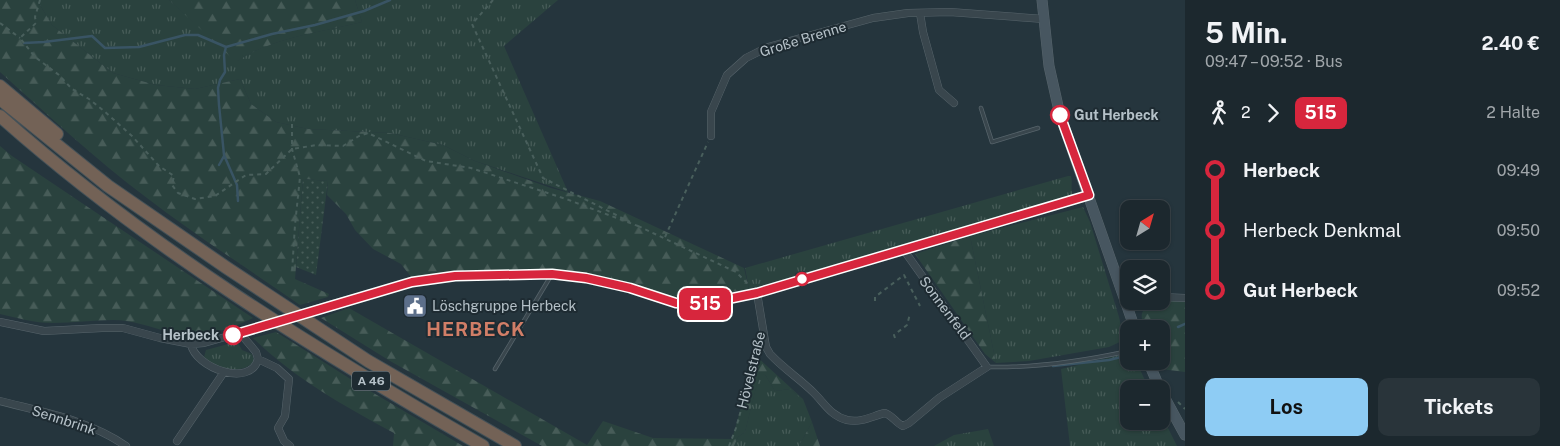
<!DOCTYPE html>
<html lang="de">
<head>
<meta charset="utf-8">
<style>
	:root { --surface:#1c282e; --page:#29343a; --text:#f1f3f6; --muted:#a0a6aa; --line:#3a444a; --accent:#8eccf4 }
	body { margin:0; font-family:"Public Sans",sans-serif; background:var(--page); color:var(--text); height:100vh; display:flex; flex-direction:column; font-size:19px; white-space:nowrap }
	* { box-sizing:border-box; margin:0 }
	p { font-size:16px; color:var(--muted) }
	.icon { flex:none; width:28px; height:28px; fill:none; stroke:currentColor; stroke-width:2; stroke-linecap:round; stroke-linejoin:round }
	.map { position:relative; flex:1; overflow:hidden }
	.panel { display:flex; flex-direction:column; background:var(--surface); width:375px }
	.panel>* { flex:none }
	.badge { padding:0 10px; border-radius:8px; font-size:18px; line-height:32px }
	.needle { width:32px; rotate:37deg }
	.tools { position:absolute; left:1120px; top:200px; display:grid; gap:10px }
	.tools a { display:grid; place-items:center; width:50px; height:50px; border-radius:10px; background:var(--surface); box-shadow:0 1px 4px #0004,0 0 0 1px var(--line); font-size:25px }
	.map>.badge { position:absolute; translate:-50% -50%; box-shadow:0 0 0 2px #fff }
	.legs { display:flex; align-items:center; gap:8px; height:55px; padding:0 20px; font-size:16px }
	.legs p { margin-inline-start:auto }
	.headline { display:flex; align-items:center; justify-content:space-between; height:85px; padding:0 20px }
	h1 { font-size:28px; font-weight:700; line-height:38px }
	.cta { display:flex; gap:10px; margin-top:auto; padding:10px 20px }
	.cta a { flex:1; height:58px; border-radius:10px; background:var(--accent); color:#111; font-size:20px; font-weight:700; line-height:58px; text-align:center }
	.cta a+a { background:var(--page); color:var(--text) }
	ul { padding:0 20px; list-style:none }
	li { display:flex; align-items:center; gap:18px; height:60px; font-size:19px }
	li i { display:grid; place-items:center; width:8px; height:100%; margin:0 6px; background:currentColor }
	li i::after { content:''; width:12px; height:12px; margin:-6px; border:4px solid; border-radius:50%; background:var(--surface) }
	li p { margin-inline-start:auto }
	li:first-child i { background:linear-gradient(#0000 50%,currentColor 0) }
	li:last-child i { background:linear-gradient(currentColor 50%,#0000 0) }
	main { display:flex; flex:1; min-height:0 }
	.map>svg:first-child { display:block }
	.grass { fill:url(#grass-tufts) }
	.forest { fill:url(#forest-firs) }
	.park { fill:url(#park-dots) }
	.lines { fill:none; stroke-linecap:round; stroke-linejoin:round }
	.stream { stroke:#395464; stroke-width:2.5 }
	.lane-casing { stroke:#57646b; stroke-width:4.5 }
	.street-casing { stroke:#57646b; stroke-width:8 }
	.secondary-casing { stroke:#57646b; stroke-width:11 }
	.highway-casing { stroke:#445158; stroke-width:14 }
	.path { stroke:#495f5c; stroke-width:2; stroke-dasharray:4 4; stroke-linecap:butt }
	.lane { stroke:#39464d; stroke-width:3 }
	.street { stroke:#39464d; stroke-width:7 }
	.secondary { stroke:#475660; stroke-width:10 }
	.highway { stroke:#736256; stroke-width:12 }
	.street-bridge-casing { stroke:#57646b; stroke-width:8; stroke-linecap:butt }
	.street-bridge { stroke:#39464d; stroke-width:7 }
	.line-1-casing { stroke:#fff; stroke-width:11 }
	.line-1 { stroke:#d7263d; stroke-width:8 }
	.stop-1-dot { fill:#fff; stroke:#d7263d; stroke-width:2.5 }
	.labels { text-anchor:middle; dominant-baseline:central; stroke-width:4; stroke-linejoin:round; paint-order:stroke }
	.shield { fill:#1e2b32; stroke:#88949b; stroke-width:1 }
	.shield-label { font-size:12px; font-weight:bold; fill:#b5c1c8 }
	.street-label { font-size:14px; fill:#b5c1c8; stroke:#1e2b32 }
	.stop-label { font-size:14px; font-weight:bold; fill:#b5c1c8; stroke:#1e2b32; text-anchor:start }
	.poi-label { font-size:14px; fill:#b5c1c8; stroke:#1e2b32; text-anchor:start }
	.district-label { font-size:19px; font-weight:bold; letter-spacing:1px; fill:#d17e67; stroke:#1e2b32 }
</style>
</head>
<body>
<main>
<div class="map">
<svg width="1185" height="446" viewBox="0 0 1185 446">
	<defs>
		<pattern id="grass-tufts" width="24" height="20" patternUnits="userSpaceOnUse" patternTransform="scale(1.25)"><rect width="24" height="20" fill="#2a423e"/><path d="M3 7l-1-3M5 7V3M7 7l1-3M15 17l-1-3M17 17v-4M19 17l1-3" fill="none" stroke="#475c58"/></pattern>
		<pattern id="forest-firs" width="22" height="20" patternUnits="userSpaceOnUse" patternTransform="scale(1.25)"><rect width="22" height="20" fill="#2a423e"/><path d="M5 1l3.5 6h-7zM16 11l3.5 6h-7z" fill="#475c58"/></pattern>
		<pattern id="park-dots" width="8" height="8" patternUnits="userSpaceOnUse" patternTransform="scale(1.25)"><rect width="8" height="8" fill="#2a423e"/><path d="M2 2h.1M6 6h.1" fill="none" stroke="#475c58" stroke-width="1.8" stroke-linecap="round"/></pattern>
	</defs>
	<rect width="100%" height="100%" fill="#25353d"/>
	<path class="grass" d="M 37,0 L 169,0 L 237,61 C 271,38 321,32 362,22 L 355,0 L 558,0 L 504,46 L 568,192 L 475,161 L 443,145 L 390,133 L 308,129 L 276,122 L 251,104 L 240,79 L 195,89 L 156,85 L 113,73 L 52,25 Z
		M 1068,176 L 1071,176 C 1073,182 1070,188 1073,195 L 806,273 L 805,271 L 795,273 L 795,277 L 749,289 L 745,268 Z
		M 1083,207 L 1090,222 L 1119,317 L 1124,340 L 1109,347 L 1029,361 L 996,363 L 970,236 Z
		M 232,343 L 233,345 L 238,343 L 242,350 L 252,354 L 254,360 C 246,376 214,369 204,357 L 206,350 Z
		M 1129,353 L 1129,361 L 1136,361 L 1149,389 L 1129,389 L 1129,421 L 1161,421 L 1161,414 L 1177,446 L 1070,446 L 1061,369 Z
		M 760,371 L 766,376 L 775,391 L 790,389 L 803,399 L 812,422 L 799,446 L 734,446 L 738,437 L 745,432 Z
		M 988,429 L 994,446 L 934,446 L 954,435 Z"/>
	<path class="forest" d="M 0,0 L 37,0 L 52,25 L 113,73 L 156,85 L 195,89 L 240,79 L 251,104 L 276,122 L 308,129 L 390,133 L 443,145 L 475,161 L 551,188 L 600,201 L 744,268 L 749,289 L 690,300 L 677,298 L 628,284 L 581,273 L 534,269 L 453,272 L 412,278 L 401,264 L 373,249 L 355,230 L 346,214 L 327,195 L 328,181 L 303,179 L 295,279 L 329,294 L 328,297 L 300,305 C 249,269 196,236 147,198 C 95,159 48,115 0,72 Z
		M 169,0 L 355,0 L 362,22 C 322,32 270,38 236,62 Z
		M 0,146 L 12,156 L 253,318 C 226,331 198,340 169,332 C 150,327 133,320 113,320 C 93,320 73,323 52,323 C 35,323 17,318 0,314 Z
		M 970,236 L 996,363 L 985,354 L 915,254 Z
		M 1161,299 L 1185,300 L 1185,372 L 1161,369 L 1158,361 L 1161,361 L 1161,329 L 1145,329 C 1140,314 1140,314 1150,301 L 1161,301 Z
		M 349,308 L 587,445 L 603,421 L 653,438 L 732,439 L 756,356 L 803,399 L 790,389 L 775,391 L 766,376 L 760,372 L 745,432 L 738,437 L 734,446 L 542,446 L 390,361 L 321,318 Z
		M 276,332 L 360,385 L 463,446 L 393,446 L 394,433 C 344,406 294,378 253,338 Z
		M 812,422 L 820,446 L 799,446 Z"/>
	<path class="park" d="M 303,179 L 328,181 L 316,275 L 296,267 Z"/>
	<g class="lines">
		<path class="stream" d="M 24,43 L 44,42 L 92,36 L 105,48 L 139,47 L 185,35 L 198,35 L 226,47 L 272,34 L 315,25 L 364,11 L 390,0
			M 226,47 L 224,55 L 225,72 L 220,80 L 218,88 L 219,105 L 224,155 L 237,185 L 238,201
			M 219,165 L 224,156
			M 1178,327 L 1185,324
			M 1161,332 L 1167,329
			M 1053,366 L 1109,360 L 1129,355"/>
		<defs>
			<path id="lane" d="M 981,108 L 992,142 L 1038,128
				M 988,367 C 1035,368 1083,361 1129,351
				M 495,369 L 552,274"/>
			<path id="street" d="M 920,13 L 923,32 L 939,90 L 954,103
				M 711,136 L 711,112 L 727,75 L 746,58 L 768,47 L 873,18 L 908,13 L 950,12 L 1044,19
				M 757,293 L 766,347 L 770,354 C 784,369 800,379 814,393 C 825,404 831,416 847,420 C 862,423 872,416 885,413 C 893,416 896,423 903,426 L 909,423 L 939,398 L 987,367 L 903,249
				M 1161,297 L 1185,298
				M 332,304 L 412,282 L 455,276 L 552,274 L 586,278 L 630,288 L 676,303 L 699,305 L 757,293 L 1089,195
				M 0,322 L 44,331 L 102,328 L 123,328 L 160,338 L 191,344 L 204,343 L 243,332
				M 191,344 C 195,368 251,388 258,359 L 256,352 L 240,333
				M 258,359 L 277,368 L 289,379 L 285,416 L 278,428 L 284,441 L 290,446
				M 0,401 C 42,412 89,420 126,446
				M 177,441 L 224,372"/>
			<path id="secondary" d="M 1042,0 L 1049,66 L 1060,115 L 1135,329
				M 1148,361 L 1160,389
				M 1161,391 L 1185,435"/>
			<path id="highway" d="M 0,86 L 57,134
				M 0,99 L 108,186 L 227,268 L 368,361 L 515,446
				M 0,116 C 146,246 314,349 483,446"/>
		</defs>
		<use href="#lane" class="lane-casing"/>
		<use href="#street" class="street-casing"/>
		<use href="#secondary" class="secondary-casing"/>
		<use href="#highway" class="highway-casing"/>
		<path class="path" d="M 40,0 L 35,17 L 36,23 L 20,38 L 35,57 L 59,75 L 72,89 L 89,99 L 104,111 L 132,136 L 159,166 L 174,176 L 172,185 L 178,193 L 195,199 L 215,196 L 246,175 L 266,174 L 292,149 L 317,145 L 343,146 L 359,136 L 368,133 L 426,161 L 471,168 L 566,199 L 638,226
			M 493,0 L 472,24 L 543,178 L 630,222
			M 0,23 L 20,38
			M 292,124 L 292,149 L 300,177 L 295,225 L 292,272
			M 638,226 L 736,272 L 750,286
			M 665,237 L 708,142
			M 875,301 L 875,297 L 904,275 L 920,306
			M 895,338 L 894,335 L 907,325 L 910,314
			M 1178,402 L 1185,409
			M 729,446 L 736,428 L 758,349"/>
		<use href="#lane" class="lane"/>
		<use href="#street" class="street"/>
		<use href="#secondary" class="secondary"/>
		<use href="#highway" class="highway"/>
		<defs>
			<path id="street-bridge" d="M 243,332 L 332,304"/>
		</defs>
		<use href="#street-bridge" class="street-bridge-casing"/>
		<use href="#street-bridge" class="street-bridge"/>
	</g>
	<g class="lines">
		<defs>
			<path id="line-1" d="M 233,335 L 412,282 L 455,276 L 552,274 L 586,278 L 630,288 L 676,303 L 699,305 L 757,293 L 1089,195 L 1060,115"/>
		</defs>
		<use href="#line-1" class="line-1-casing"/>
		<use href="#line-1" class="line-1"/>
	</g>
	<defs>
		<symbol id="civic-square" viewBox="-11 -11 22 22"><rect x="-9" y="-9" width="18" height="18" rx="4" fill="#5c6f8a" stroke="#1e2b32"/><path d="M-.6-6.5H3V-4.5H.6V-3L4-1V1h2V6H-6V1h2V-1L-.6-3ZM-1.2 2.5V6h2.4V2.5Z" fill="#fff"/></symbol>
	</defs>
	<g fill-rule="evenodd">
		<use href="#civic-square" x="401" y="292" width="28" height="28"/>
	</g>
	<g class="stop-1-dot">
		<circle cx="1060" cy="115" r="9"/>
		<circle cx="802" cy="279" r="6"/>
		<circle cx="233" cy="335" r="9"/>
	</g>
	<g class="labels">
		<rect class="shield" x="352" y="371.5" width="38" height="19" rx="4"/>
		<g class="shield-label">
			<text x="371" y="381">A 46</text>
		</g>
		<g class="street-label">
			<text transform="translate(803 39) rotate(-17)">Große Brenne</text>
			<text transform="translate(945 308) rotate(53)">Sonnenfeld</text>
			<text transform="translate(751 370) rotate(-76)">Hövelstraße</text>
			<text transform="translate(64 420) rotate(18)">Sennbrink</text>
		</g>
		<g class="stop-label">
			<text x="1074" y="115">Gut Herbeck</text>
			<text x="219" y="335" text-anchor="end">Herbeck</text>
		</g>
		<g class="poi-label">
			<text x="432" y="306">Löschgruppe Herbeck</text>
		</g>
		<g class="district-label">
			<text x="476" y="329">HERBECK</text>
		</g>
	</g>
</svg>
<div class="tools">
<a><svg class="needle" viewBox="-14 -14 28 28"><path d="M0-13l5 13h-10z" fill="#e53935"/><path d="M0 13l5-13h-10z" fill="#a0a6aa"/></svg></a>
<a><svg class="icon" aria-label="layers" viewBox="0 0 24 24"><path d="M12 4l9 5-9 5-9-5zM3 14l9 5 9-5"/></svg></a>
<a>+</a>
<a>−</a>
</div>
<b class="badge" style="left:705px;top:304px;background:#d7263d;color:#fff">515</b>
</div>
<section class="panel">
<div class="headline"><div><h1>5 Min.</h1><p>09:47 – 09:52 · Bus</p></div><b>2.40 €</b></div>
<div class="legs"><svg class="icon" aria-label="walk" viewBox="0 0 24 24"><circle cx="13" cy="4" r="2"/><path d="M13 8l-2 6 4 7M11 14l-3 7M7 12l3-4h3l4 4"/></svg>2<svg class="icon" aria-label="forward" viewBox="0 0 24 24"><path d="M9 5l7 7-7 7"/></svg><b class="badge" style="background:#d7263d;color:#fff">515</b><p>2 Halte</p></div>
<ul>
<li><i style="color:#d7263d"></i><b>Herbeck</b><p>09:49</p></li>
<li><i style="color:#d7263d"></i><span>Herbeck Denkmal</span><p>09:50</p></li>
<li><i style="color:#d7263d"></i><b>Gut Herbeck</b><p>09:52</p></li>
</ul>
<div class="cta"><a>Los</a><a>Tickets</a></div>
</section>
</main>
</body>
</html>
